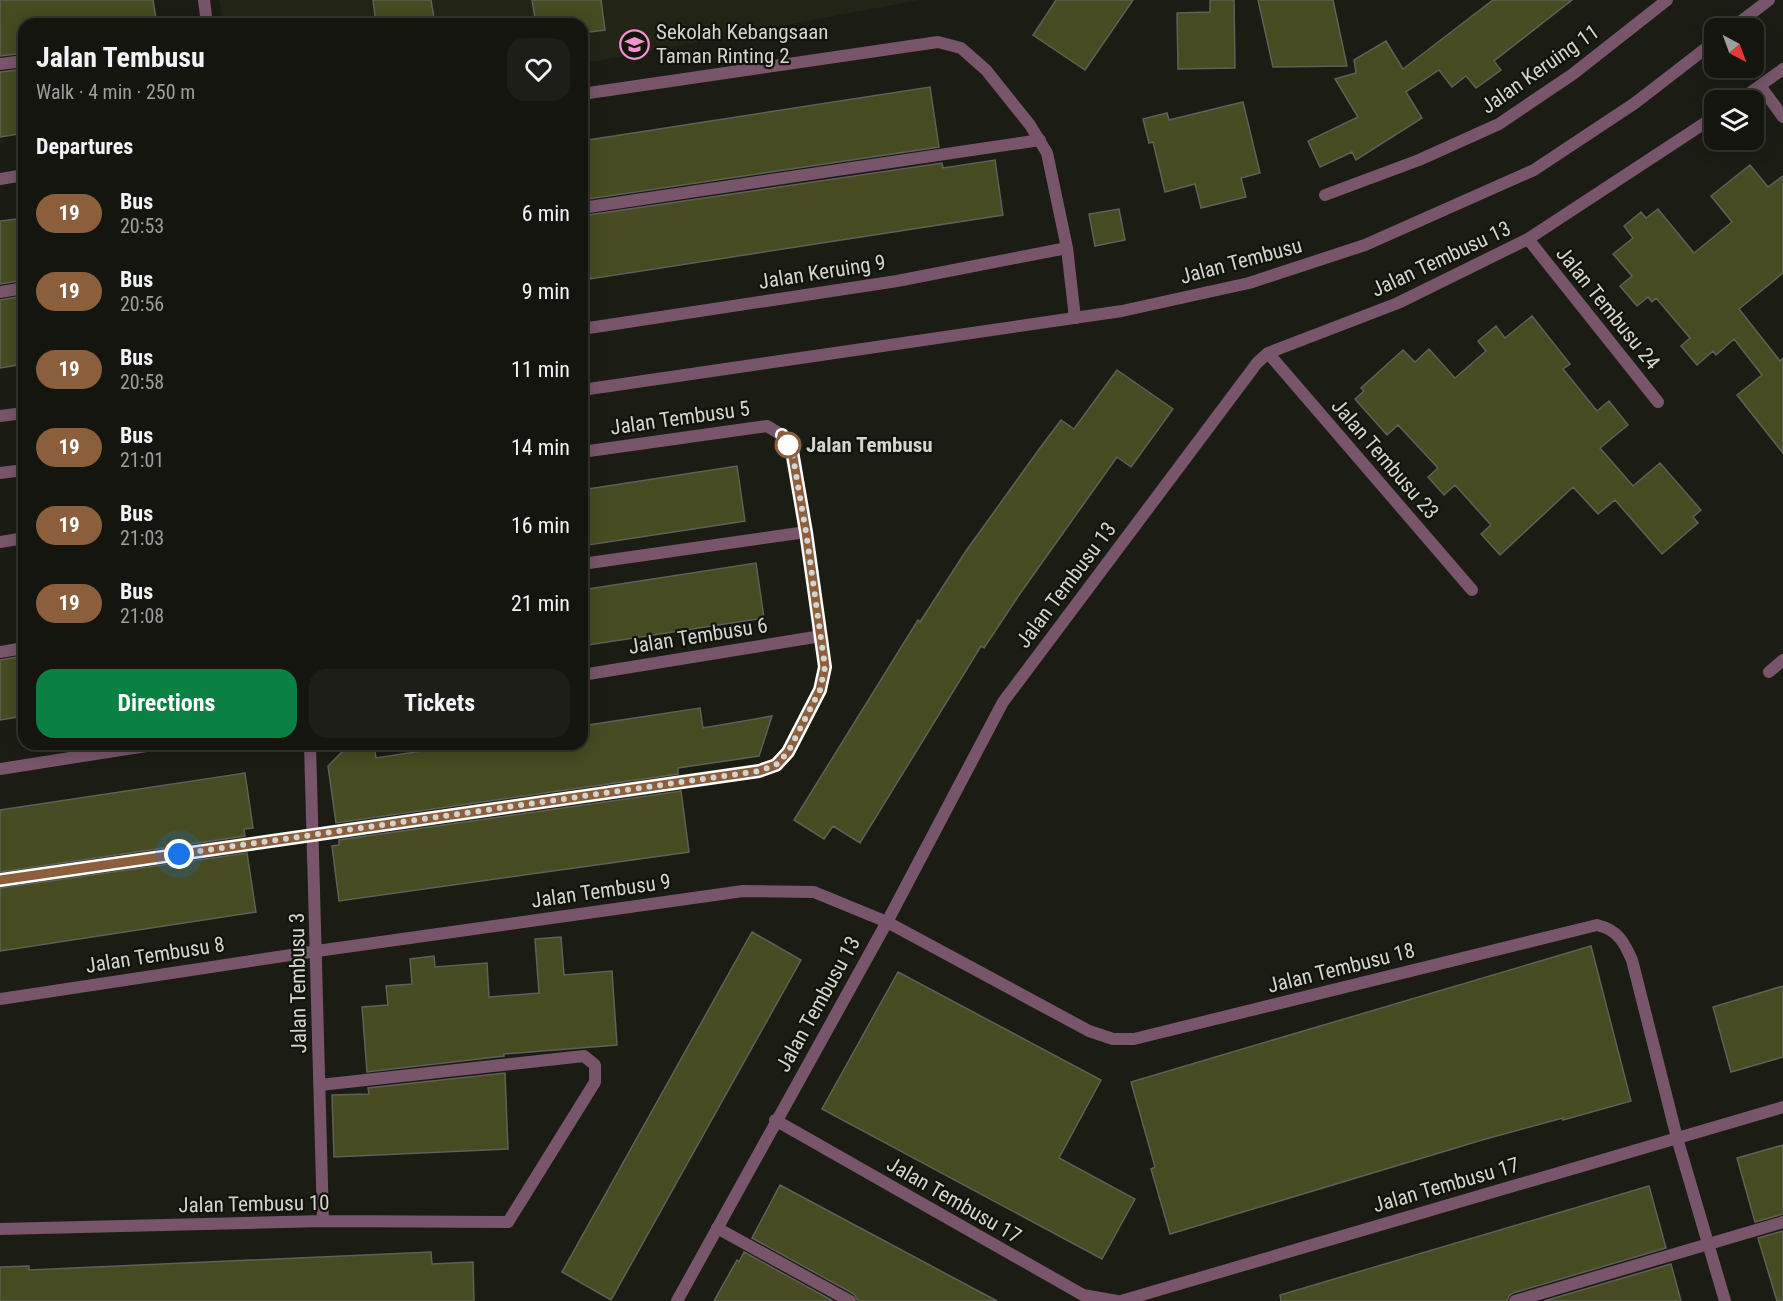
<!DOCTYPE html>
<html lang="en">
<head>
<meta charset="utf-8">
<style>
	:root { --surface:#14150f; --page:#1d1e18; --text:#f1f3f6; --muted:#9d9f9e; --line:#33342f; --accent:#0b8043 }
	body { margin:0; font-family:"Roboto Condensed",sans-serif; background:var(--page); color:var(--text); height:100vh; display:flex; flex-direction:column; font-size:22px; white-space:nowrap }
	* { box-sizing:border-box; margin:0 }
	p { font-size:20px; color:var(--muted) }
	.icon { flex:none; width:33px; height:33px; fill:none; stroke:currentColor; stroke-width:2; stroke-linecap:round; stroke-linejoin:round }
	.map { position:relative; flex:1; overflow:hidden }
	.details { position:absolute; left:18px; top:18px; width:570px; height:732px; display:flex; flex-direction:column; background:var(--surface); border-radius:18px; box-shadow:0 3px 15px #0003,0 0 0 2px var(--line) }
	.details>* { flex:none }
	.badge { padding:0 12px; border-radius:20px; font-size:21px; line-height:39px }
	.needle { width:39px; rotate:139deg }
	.fabs { position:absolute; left:1704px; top:18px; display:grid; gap:12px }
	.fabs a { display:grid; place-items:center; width:60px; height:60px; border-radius:12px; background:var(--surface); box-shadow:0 3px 15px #0003,0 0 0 2px var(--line); font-size:30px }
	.you { position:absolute; width:30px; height:30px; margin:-15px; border:4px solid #fff; border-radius:50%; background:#1a73e8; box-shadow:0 0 0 9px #1a73e833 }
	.map>.badge { position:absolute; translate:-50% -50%; box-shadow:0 0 0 3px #fff }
	h2 { padding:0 18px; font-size:22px; line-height:54px }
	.round { display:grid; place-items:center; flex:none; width:63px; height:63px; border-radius:18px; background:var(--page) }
	.overview { display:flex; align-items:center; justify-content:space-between; height:102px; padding:0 18px }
	h1 { font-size:28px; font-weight:700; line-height:45px }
	.primary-button { display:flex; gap:12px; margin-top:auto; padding:12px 18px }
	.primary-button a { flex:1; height:69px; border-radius:18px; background:var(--accent); color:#fff; font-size:24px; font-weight:700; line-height:69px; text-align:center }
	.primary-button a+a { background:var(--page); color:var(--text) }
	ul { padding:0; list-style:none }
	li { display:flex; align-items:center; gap:18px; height:78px; padding:0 18px }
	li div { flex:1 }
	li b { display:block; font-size:22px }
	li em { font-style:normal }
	li .badge { min-width:66px; font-weight:700; text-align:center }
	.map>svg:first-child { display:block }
	.built { fill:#222416 }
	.building { fill:#464b21; stroke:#5f6157; stroke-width:1.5 }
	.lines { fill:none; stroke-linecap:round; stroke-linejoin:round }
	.service { stroke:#78556a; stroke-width:12 }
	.minor { stroke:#78556a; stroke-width:12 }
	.tertiary { stroke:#78556a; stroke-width:12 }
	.line-casing { stroke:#fff; stroke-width:14 }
	.line { stroke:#8b5e3c; stroke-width:9 }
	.walk { stroke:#d3d4cf; stroke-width:6; stroke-dasharray:0 10.8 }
	.stop-dot { fill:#fff; stroke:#8b5e3c; stroke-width:3 }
	.labels { text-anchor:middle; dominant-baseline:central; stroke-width:4.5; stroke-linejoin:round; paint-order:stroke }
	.poi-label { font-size:21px; fill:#d3d4cf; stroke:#12130b; text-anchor:start }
	.street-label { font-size:21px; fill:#d3d4cf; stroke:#12130b }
	.stop-label { font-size:21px; font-weight:bold; fill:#d3d4cf; stroke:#12130b; text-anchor:start }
</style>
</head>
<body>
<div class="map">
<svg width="1783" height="1301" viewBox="0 0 1783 1301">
	<rect width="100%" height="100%" fill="#1b1c14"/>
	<path class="built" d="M 219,0 L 919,0 L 582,64 L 582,24 L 223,24 Z"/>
	<path class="building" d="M 0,0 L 153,0 L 157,24 L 24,24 L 24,53 L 0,56 Z
		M 373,0 L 431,0 L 435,24 L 376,24 Z
		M 532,0 L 601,0 L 605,30 L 582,33 L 582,24 L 536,24 Z
		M 1056,0 L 1133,0 L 1085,70 L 1033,35 Z
		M 1210,0 L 1234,0 L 1235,68 L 1178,69 L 1177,13 L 1210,12 Z
		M 1258,0 L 1333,0 L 1347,66 L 1273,67 Z
		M 1493,0 L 1572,0 L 1494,61 L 1501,70 L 1476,88 L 1466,76 L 1452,87 L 1439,70 L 1406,92 L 1422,118 L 1356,160 L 1352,152 L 1320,167 L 1308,141 L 1358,117 L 1335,79 L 1356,73 L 1354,60 L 1386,41 L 1403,69 Z
		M 24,69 L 24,133 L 0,137 L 0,72 Z
		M 930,87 L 939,147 L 582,200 L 582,141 Z
		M 1243,102 L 1260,173 L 1241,178 L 1246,197 L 1201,208 L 1195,184 L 1165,192 L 1153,142 L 1149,143 L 1143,119 L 1167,113 L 1169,120 Z
		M 995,160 L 1003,215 L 590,279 L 582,216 L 942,163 L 943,168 Z
		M 1750,165 L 1768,187 L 1783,176 L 1783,273 L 1739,309 L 1780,361 L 1783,358 L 1783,453 L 1737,395 L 1762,375 L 1734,339 L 1716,355 L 1713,351 L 1697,365 L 1681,346 L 1690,338 L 1656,298 L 1652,302 L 1648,297 L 1637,306 L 1620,286 L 1632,276 L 1613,254 L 1633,238 L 1624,226 L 1641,212 L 1646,218 L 1658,209 L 1694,253 L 1732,222 L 1711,196 Z
		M 1119,209 L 1125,240 L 1095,246 L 1089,214 Z
		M 24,218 L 24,280 L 0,284 L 0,221 Z
		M 24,296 L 24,364 L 0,368 L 0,300 Z
		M 1532,316 L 1570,364 L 1563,369 L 1597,411 L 1609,401 L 1628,425 L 1600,448 L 1633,486 L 1660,463 L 1701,510 L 1693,517 L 1698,523 L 1662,554 L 1615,500 L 1598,514 L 1573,487 L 1500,555 L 1481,534 L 1491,525 L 1455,485 L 1444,495 L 1428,477 L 1438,468 L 1398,425 L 1387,435 L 1355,399 L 1364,391 L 1361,388 L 1403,350 L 1415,362 L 1429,349 L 1455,378 L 1486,351 L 1478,341 L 1496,326 L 1505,338 Z
		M 1117,370 L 1173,409 L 1131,467 L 1117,457 L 1019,595 L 984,648 L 981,646 L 860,843 L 833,826 L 824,839 L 794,820 L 918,620 L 920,622 L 966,551 L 1040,448 L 1061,420 L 1074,429 Z
		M 737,466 L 745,521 L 582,546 L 582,490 Z
		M 756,563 L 764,618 L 582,646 L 582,590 Z
		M 24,656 L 24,716 L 0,720 L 0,660 Z
		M 700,708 L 703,728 L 772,716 L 759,756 L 678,768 L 678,774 L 336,823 L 328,766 L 344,750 L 374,744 L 376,758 L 468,744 L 582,744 L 582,726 Z
		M 245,773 L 253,828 L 244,829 L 245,836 L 0,872 L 0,810 Z
		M 681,791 L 689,852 L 339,901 L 332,846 L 339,845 L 339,840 Z
		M 247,853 L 256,912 L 0,951 L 0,888 Z
		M 752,932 L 801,960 L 611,1300 L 562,1272 Z
		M 561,937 L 564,975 L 612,971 L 617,1045 L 504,1054 L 504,1056 L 367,1072 L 362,1007 L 388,1005 L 386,986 L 412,984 L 410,959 L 434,956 L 435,967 L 487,963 L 489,997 L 539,993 L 535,939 Z
		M 1591,946 L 1631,1101 L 1563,1120 L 1563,1118 L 1482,1140 L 1170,1234 L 1151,1169 L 1155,1167 L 1131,1082 Z
		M 898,972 L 1101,1080 L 1059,1158 L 1135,1199 L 1102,1259 L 822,1109 Z
		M 1783,986 L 1783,1057 L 1731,1072 L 1713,1007 Z
		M 505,1073 L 508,1149 L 334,1157 L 332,1095 L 369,1094 L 368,1088 Z
		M 1783,1145 L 1783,1214 L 1755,1222 L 1737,1158 Z
		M 780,1185 L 849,1222 L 997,1301 L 858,1301 L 854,1294 L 752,1238 Z
		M 1649,1186 L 1666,1248 L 1513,1293 L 1509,1296 L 1507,1301 L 1281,1301 L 1280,1295 Z
		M 1783,1231 L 1783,1301 L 1777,1301 L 1758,1238 Z
		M 431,1252 L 432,1264 L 473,1262 L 474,1301 L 0,1301 L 0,1267 L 29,1266 L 29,1270 Z
		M 744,1252 L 833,1301 L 714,1301 L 737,1260 L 739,1262 Z
		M 1671,1264 L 1681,1301 L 1544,1301 Z"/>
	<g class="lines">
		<path class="service" d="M 0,64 L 24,61
			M 582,208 L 1040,140
			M 0,292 L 24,288
			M 582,564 L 806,532
			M 0,652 L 24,648
			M 0,880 L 759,771 L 775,765 L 788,752 L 820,690 L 825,667 L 821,636
			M 320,1085 L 584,1056 L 595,1065 L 595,1082 L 508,1222
			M 717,1228 L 850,1301
			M 1515,1301 L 1783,1222"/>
		<path class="minor" d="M 204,0 L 207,24
			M 1761,87 L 1783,117
			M 582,94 L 938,42 L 961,48 L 986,70 L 1030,125 L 1047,153 L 1067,248 L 1075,318
			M 1740,100 L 1783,69
			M 0,179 L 24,175
			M 1325,195 L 1419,160 L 1499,124 L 1573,74 L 1667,0
			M 1528,239 L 1658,402
			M 582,329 L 897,281 L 1067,248
			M 1268,353 L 1472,590
			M 0,416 L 24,413
			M 582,452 L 767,426 L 782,435 L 792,451 L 806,532 L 821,636 L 582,675
			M 0,542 L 24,538
			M 1769,672 L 1783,660
			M 310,744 L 323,1221
			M 0,769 L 159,744
			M 0,999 L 317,951 L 743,891 L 814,892 L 887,922 L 1089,1031 L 1113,1039 L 1134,1039 L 1597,925 C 1618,930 1624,942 1632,960 L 1677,1138 L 1725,1301
			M 775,1120 L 1083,1295 L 1117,1301
			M 0,1229 L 323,1221 L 508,1222
			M 677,1301 L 887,922 L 1003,702 L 1257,363 L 1268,353 L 1398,303 L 1528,239 L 1714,117
			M 1121,1301 L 1783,1107"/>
		<path class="tertiary" d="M 1732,28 L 1769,0
			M 582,390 L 1122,311 L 1249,283 L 1365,245 L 1534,170 L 1635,103 L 1714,42
			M 0,473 L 24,470"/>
	</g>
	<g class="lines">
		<defs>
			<path id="line" d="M 0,880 L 759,771 L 776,765 L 788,752 L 820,690 L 825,667 L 806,532 L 792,451 L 782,435"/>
		</defs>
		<use href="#line" class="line-casing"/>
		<use href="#line" class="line"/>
		<path class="walk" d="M 179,854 L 759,771 L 776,765 L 788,752 L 820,690 L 825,667 L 806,532 L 792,451 L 788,445"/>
	</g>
	<defs>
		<symbol id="school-ring" viewBox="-11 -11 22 22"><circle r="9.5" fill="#12130b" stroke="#f591d1" stroke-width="1.5"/><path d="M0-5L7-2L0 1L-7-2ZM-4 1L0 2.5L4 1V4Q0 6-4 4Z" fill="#f591d1"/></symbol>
	</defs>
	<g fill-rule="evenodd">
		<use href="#school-ring" x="618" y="28" width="33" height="33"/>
	</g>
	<circle class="stop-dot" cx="788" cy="445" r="12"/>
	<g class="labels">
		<g class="poi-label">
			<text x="656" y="32">Sekolah Kebangsaan<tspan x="656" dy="24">Taman Rinting 2</tspan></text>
		</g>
		<g class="street-label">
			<text transform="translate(1540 69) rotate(-35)">Jalan Keruing 11</text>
			<text transform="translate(1441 259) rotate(-25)">Jalan Tembusu 13</text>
			<text transform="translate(1241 261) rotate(-15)">Jalan Tembusu</text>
			<text transform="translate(822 272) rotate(-9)">Jalan Keruing 9</text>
			<text transform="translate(1608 308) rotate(51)">Jalan Tembusu 24</text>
			<text transform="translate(680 418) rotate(-8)">Jalan Tembusu 5</text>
			<text transform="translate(1385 459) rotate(49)">Jalan Tembusu 23</text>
			<text transform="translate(1066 585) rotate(-53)">Jalan Tembusu 13</text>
			<text transform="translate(698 636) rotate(-9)">Jalan Tembusu 6</text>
			<text transform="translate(601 891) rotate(-8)">Jalan Tembusu 9</text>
			<text transform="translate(155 955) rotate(-9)">Jalan Tembusu 8</text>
			<text transform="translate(1341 968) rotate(-14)">Jalan Tembusu 18</text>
			<text transform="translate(298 983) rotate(-91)">Jalan Tembusu 3</text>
			<text transform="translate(818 1004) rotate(-61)">Jalan Tembusu 13</text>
			<text transform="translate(1446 1185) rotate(-16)">Jalan Tembusu 17</text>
			<text transform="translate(954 1200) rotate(30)">Jalan Tembusu 17</text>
			<text transform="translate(254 1204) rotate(-1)">Jalan Tembusu 10</text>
		</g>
		<g class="stop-label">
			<text x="806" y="445">Jalan Tembusu</text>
		</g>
	</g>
</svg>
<div class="fabs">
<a><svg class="needle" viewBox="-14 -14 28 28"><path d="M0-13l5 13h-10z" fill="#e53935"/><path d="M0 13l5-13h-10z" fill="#9d9f9e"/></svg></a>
<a><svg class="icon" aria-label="layers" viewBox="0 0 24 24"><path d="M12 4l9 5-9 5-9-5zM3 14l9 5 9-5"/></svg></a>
</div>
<div class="you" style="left:179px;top:854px"></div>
<section class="details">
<div class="overview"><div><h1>Jalan Tembusu</h1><p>Walk · 4 min · 250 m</p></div><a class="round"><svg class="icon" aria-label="heart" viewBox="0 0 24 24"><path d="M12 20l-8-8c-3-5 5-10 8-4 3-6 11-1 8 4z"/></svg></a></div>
<h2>Departures</h2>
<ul>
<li><span class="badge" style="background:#8b5e3c;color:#fff">19</span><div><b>Bus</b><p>20:53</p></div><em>6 min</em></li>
<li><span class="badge" style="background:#8b5e3c;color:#fff">19</span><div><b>Bus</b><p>20:56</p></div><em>9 min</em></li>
<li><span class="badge" style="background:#8b5e3c;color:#fff">19</span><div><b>Bus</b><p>20:58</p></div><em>11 min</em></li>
<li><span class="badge" style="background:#8b5e3c;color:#fff">19</span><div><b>Bus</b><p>21:01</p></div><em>14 min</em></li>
<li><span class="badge" style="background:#8b5e3c;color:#fff">19</span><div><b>Bus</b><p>21:03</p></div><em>16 min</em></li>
<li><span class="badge" style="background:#8b5e3c;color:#fff">19</span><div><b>Bus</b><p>21:08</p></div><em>21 min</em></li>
</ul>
<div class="primary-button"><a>Directions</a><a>Tickets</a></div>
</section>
</div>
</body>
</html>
